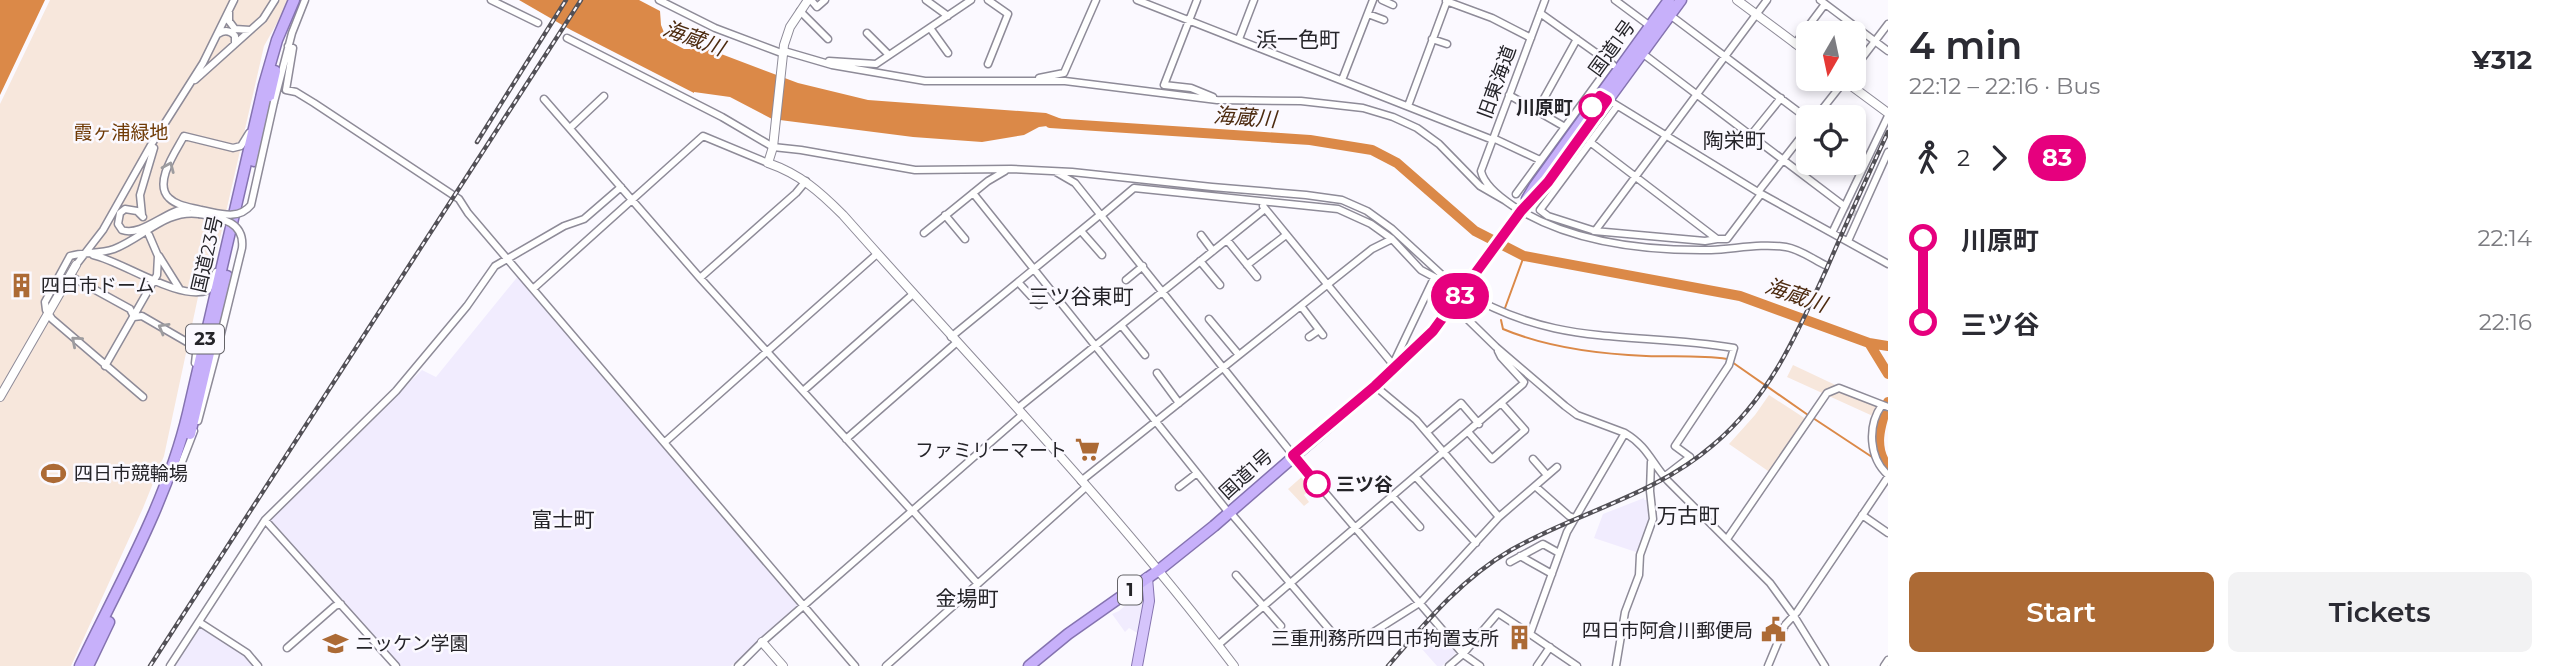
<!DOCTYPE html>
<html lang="en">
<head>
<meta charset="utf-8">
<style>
	:root { --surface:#fff; --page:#f2f2f3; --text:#2b2b33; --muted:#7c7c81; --accent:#ac6a35 }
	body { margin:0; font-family:Montserrat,"Noto Sans JP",sans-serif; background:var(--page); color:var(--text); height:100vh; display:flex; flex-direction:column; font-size:26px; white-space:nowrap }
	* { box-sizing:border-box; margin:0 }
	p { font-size:23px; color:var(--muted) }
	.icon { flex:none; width:38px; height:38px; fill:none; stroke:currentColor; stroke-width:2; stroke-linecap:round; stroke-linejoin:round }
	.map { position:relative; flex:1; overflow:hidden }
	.panel { display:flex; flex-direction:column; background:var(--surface); width:665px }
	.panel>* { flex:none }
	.badge { padding:0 14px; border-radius:23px; font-size:24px; line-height:46px }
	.needle { width:46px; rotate:189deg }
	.fabs { position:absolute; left:1796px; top:21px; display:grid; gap:14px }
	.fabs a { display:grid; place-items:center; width:70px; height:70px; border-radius:10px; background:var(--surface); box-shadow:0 4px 10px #0003; font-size:35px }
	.map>.badge { position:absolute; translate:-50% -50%; box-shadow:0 0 0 4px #fff }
	.legs { display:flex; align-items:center; gap:10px; height:77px; padding:0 21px; font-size:23px }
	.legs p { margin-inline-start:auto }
	.overview { display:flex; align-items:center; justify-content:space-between; height:119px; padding:0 21px }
	h1 { font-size:38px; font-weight:600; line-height:52px }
	.cta { display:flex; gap:14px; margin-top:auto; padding:14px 21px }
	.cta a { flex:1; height:80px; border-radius:10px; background:var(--accent); color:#fff; font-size:28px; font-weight:600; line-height:80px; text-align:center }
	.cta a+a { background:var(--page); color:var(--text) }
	ul { padding:0 21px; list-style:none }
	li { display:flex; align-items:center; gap:24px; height:84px; font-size:26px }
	li i { display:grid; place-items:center; width:10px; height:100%; margin:0 9px; background:currentColor }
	li i::after { content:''; width:18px; height:18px; margin:-9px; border:5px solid; border-radius:50%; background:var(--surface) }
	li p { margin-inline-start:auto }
	li:first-child i { background:linear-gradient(#0000 50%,currentColor 0) }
	li:last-child i { background:linear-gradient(currentColor 50%,#0000 0) }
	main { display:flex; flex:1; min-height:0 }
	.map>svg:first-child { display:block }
	.built { fill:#f1ecfe }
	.green { fill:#f7e7dc }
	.water { fill:#db8948 }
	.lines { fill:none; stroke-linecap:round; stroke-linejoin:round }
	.stream { stroke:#db8948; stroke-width:2 }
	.river { stroke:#db8948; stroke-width:10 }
	.minor-tunnel { stroke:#d0ced4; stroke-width:6; stroke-dasharray:6 3; stroke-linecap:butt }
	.minor-casing { stroke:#8e8b98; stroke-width:9 }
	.tertiary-casing { stroke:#8e8b98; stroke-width:10 }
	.primary-casing { stroke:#8573b0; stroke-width:12 }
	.trunk-casing { stroke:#8573b0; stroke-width:13 }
	.minor { stroke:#fff; stroke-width:6 }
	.tertiary { stroke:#fff; stroke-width:8 }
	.primary { stroke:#d5c4fb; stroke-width:10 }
	.trunk { stroke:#c7b0fa; stroke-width:10 }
	.rail-casing { stroke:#525056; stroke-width:4.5 }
	.rail { stroke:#fbf9ff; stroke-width:2; stroke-dasharray:5; stroke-linecap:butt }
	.minor-bridge-casing { stroke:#8e8b98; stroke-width:9; stroke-linecap:butt }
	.minor-bridge { stroke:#fff; stroke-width:6 }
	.oneway { stroke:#9d9c9f }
	.line-1-casing { stroke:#fff; stroke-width:16 }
	.line-1 { stroke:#e6007e; stroke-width:10 }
	.stop-1-dot { fill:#fff; stroke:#e6007e; stroke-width:3.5 }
	.labels { text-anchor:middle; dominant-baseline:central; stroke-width:5; stroke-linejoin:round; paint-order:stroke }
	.shield { fill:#fbf9ff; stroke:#656469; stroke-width:2 }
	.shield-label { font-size:18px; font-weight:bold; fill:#252429 }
	.street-label { font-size:19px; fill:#252429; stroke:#fbf9ff }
	.stop-label { font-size:19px; font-weight:bold; fill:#252429; stroke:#fbf9ff; text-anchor:end }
	.park-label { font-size:19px; fill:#6f3a05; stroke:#fbf9ff }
	.poi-label { font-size:19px; fill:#252429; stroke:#fbf9ff; text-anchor:start }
	.water-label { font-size:21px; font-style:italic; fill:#4d2b10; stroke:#fbf9ff }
	.neighbourhood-label { font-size:21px; fill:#252429; stroke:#fbf9ff }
</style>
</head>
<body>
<main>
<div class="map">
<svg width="1888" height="666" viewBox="0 0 1888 666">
	<rect width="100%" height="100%" fill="#fbf9ff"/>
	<path class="built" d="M 519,275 L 799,606 L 731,666 L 401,666 L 269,520 L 422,370 L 436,377 Z
		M 1644,498 L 1644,500 L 1649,500 L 1651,515 L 1639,553 L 1594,538 L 1603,514 Z
		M 1143,590 L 1145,594 L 1139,634 L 1129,628 L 1125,632 L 1112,614 L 1119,611 Z
		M 200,624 L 247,655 L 257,666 L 173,666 Z
		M 1440,630 L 1456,650 L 1455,654 L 1442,666 L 1437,666 L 1422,649 Z"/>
	<path class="green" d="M 50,0 L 290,0 L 264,46 L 212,273 L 198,297 L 164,456 L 143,508 L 71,666 L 0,666 L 0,104 Z
		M 1793,365 L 1880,406 L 1875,417 L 1787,377 Z
		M 1769,395 L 1806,419 L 1771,473 L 1729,444 L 1755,415 Z
		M 1305,474 L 1315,485 L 1304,495 L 1309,502 L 1304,506 L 1288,489 Z"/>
	<path class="water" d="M 0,0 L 45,0 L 0,95 Z
		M 519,0 L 639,0 L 660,11 L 661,25 L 667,40 L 684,49 L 708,49 L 798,83 L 868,100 L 1046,113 L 1072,123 L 1039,127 L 1024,135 L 982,142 L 913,137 L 772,119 L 730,97 L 694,92 L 694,93 L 571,30 Z"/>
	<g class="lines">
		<path class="stream" d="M 1505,308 L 1524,256
			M 1501,320 L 1503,329 C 1548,348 1598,354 1646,356 C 1674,357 1701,355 1727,359
			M 1732,362 L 1808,415
			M 1813,418 L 1872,457"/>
		<path class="river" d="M 1050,123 L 1310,140 L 1372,150 L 1397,163 L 1475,231 L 1524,256 L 1740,296 L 1869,343 L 1888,346
			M 1869,343 L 1888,374
			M 1888,402 C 1881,424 1872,447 1888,467"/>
		<path class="minor-tunnel" d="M 1844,206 L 1859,216"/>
		<defs>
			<path id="minor" d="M 491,0 L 538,23
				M 659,0 L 715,28 L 784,54
				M 811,0 L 817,7 L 825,0
				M 926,0 L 948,16
				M 988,0 L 1008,14 L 988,64
				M 1137,0 L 1493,140
				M 1197,0 L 1164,85 L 1191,88 L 1213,97
				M 1382,0 L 1393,5
				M 1545,0 L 1481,171 C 1484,185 1501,198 1513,206 C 1569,242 1645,251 1711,250 C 1735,249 1762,243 1786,247 C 1799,249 1813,259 1825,265
				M 1615,0 L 1650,26
				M 1820,0 L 1888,51
				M 1446,1 L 1492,18 L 1531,38
				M 800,11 L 828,39
				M 229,12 L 229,21 L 235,29 L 250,30
				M 1540,13 L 1613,65
				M 1368,14 L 1384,20
				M 1670,15 L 1808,119
				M 930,28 L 948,53
				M 867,33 L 889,55
				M 218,34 C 224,30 230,30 235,36 L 235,44
				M 567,38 L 722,117 L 773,147 L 801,150 L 915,170 L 1011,169 L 1072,172 L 1212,187 L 1306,195 L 1342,200 L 1367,211 L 1392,229 L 1455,287
				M 1239,39 L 1254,0
				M 1432,39 L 1447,44
				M 1795,44 L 1825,4
				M 288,46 L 293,48 L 286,90 L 296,92 L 314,103 L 459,199 L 468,213 L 855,666
				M 784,51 L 832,65 L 925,81 L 1065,81 L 1217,100 L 1301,101 L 1363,108 L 1393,117 L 1417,128 L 1439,144 L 1480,186 L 1506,201
				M 1642,53 L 1844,206
				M 829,61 L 876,64 L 971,0
				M 1853,70 L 1888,24
				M 1039,78 L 1064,73 L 1096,0
				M 195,80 L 263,19 L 275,0
				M 1342,80 L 1373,0
				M 1592,90 L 1758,192 L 1888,264
				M 1509,95 L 1565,127
				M 544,99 L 700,278 L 912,511
				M 274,102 L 292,33 L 305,0
				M 1408,106 L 1447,1
				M 1537,111 L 1577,39
				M 1816,117 L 1846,79
				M 570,128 L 604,96
				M 1751,135 L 1781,98
				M 1493,138 L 1540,160
				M 1590,142 L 1717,239 L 1727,239 L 1761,194
				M 1056,172 L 1075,183 L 1293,455 L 1463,654 L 1480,666
				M 1758,192 L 1808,128
				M 973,193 L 1229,513
				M 1516,194 L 1611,64
				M 1263,206 L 1395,367
				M 201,210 C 190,207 177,206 169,198 C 153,183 176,151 184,136 L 233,148 L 241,146 L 249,133
				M 142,215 L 140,195 L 154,148
				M 945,215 L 965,239
				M 1102,215 L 1134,188 L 1338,209 L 1371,224 L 1392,239 L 1421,270 L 1451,286
				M 143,217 L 137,211 L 125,209 L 120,213 L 118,224 L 122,230 C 142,237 166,210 188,208
				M 1081,231 L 1102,255
				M 1594,231 L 1705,241 L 1717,239
				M 1595,231 L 1767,0
				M 1595,231 L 1548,216 L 1540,210 L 1617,106
				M 924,233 L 988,181 L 1005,171
				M 1832,233 L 1888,116
				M 1201,235 L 1213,251
				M 1227,240 L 1257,277
				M 1848,241 L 1888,152
				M 93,255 C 122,261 180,302 208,290 L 216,272
				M 159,256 L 179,288
				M 1200,261 L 1220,285
				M 76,265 L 103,230 L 151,145 L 203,63 L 234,0
				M 1247,265 L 1286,235
				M 70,276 L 130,309 L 134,317
				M 700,278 L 796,193 L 806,181
				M 1126,280 L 1143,266
				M 1018,282 L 1039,305
				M 534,288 L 703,136 L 768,163
				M 1461,290 C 1555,349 1633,331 1734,348 L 1729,365 L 1675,446 L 1690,457 L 1664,477
				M 1453,305 L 1496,347 L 1565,406 L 1577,415 L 1625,433 L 1567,532 L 1530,634 L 1577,666
				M 1301,306 L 1323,335
				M 134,317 L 142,316 L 192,345 L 196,354 L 195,363
				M 1209,319 L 1239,355
				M 1121,325 L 1145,355
				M 951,337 L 1101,214
				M 1309,337 L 1319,330
				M 1393,364 L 1434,278
				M 105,366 L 157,275 L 158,256 L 149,235
				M 1157,373 L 1179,403
				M 1375,386 L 1416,420 L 1499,517
				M 803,391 L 913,294
				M 143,397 L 52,319 L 46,310 L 45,302 L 70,256 C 84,252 100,254 114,249 C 143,238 166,209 199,214
				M 1882,405 C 1867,426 1869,458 1888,475
				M 1018,408 L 1265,209
				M 198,421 L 219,342
				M 1427,432 L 1461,403 L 1479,424
				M 1469,433 L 1492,459 L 1525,430 L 1502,404
				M 1625,433 C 1648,447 1651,462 1668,481 L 1770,583 L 1794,616 L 1825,666
				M 846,439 L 956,343
				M 665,442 L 877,254
				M 1533,459 L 1547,475
				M 182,462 L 194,431
				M 1416,477 L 1476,543
				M 1081,481 L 1372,249 L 1392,239
				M 1535,486 L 1569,516 L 1574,518
				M 1179,487 L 1197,473
				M 1393,497 L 1420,527
				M 913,511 L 978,584
				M 1230,512 L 1340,642 L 1364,638 L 1421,602 L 1499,517 L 1557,467
				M 1862,515 L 1888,533
				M 265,520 L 396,666
				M 1727,539 L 1827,393 L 1839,388 L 1888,407
				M 1520,556 L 1552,574
				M 1510,562 L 1543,544 L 1559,553
				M 1236,575 L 1281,626
				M 199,622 L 247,653 L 258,666
				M 1218,645 L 1523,384 L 1524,382 L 1501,357 L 1498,351
				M 287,648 L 335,606 L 341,604
				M 170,666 L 265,520 L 396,391 L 467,306 L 495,266 L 564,226 L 584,219 L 621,187
				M 738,666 L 762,642 L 1023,414
				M 886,666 L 1086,487
				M 1449,666 L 1463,654 L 1498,613 L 1530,634
				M 1537,666 L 1550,647
				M 1616,666 L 1625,612 L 1639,575 L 1640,555 L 1653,519 L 1650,491 L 1651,462
				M 1768,666 L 1785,625 L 1797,612 L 1888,477
				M 1884,666 L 1888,660"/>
			<path id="tertiary" d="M 808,0 L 790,27 L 784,45 L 773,147 L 768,163 C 800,174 820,192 843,215 C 975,364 1114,507 1234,666
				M 1737,0 L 1808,53
				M 1842,79 L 1888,113
				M 0,397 L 76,265
				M 762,642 L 783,666"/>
			<path id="primary" d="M 1137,666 L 1149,601 L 1147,578"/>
			<path id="trunk" d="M 254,161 L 275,71
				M 1527,199 L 1534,187 L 1669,0
				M 190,434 L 227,276
				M 80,666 C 119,584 167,502 188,413 L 264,85 L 277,40 L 294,0
				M 88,666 L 109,622
				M 1029,666 L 1068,634 L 1159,570 L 1214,526 L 1375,386 L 1433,331 L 1521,211 L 1548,182 L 1681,0"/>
		</defs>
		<use href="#minor" class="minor-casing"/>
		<use href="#tertiary" class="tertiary-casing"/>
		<use href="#primary" class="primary-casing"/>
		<use href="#trunk" class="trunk-casing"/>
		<use href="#minor" class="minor"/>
		<use href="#tertiary" class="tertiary"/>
		<use href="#primary" class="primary"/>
		<use href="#trunk" class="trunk"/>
		<defs>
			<path id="rail" d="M 477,142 L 566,0
				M 150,666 L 581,0
				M 1388,666 C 1425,623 1461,579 1511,550 C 1578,512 1654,496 1713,445 C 1770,397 1797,334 1827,268 C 1847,222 1867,177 1888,132"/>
		</defs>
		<use href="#rail" class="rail-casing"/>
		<use href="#rail" class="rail"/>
		<defs>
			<path id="minor-bridge" d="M 201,210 C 219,213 238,221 251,205 L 274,102
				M 199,214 C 220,218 245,221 242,248 L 219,342"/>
		</defs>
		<use href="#minor-bridge" class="minor-bridge-casing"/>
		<use href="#minor-bridge" class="minor-bridge"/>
	</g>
	<defs><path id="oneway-chevron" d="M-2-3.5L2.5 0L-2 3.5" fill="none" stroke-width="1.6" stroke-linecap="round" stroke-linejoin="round" transform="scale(1.75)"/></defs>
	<g class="oneway">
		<use href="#oneway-chevron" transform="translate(169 167) rotate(-67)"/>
		<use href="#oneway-chevron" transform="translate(163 328) rotate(-150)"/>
		<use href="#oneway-chevron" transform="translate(76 341) rotate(-139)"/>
	</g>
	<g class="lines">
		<defs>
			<path id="line-1" d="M 1317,484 L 1293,455 L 1375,386 L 1433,331 L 1521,211 L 1548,182 L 1607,100 L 1600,96 L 1592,107"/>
		</defs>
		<use href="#line-1" class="line-1-casing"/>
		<use href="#line-1" class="line-1"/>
	</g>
	<defs>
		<symbol id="building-bare" viewBox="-9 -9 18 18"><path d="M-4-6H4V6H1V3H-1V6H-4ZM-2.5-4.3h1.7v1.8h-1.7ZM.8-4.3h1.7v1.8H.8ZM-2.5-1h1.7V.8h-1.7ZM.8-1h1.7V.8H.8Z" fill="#ac6a35" stroke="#fbf9ff" stroke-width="2.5" paint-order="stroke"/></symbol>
		<symbol id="supermarket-bare" viewBox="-9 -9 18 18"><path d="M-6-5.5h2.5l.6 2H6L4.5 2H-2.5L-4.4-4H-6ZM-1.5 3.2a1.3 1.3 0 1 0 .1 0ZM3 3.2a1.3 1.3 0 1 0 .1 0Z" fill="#ac6a35" stroke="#fbf9ff" stroke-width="2.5" paint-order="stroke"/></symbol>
		<symbol id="stadium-bare" viewBox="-9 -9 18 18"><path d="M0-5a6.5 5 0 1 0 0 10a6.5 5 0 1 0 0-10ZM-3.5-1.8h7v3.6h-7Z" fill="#ac6a35" stroke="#fbf9ff" stroke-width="2.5" paint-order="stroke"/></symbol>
		<symbol id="civic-bare" viewBox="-9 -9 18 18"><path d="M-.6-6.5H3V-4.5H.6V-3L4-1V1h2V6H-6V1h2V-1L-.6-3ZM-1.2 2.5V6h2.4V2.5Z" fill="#ac6a35" stroke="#fbf9ff" stroke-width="2.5" paint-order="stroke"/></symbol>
		<symbol id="school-bare" viewBox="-9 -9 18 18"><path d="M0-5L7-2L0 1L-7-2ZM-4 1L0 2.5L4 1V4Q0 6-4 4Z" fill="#ac6a35" stroke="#fbf9ff" stroke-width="2.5" paint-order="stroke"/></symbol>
	</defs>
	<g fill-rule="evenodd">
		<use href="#building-bare" x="4" y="268" width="35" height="35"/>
		<use href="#supermarket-bare" x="1070" y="432" width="35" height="35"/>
		<use href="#stadium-bare" x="36" y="456" width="35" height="35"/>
		<use href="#civic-bare" x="1756" y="612" width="35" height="35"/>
		<use href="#building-bare" x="1502" y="620" width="35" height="35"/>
		<use href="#school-bare" x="318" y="626" width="35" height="35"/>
	</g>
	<g class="stop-1-dot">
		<circle cx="1592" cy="107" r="12"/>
		<circle cx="1317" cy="484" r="12"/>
	</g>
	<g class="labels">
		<g class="shield">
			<rect x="186" y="324.5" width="38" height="29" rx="5"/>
			<rect x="1118" y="575.5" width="24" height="29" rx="5"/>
		</g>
		<g class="shield-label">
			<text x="205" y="339">23</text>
			<text x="1130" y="590">1</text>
		</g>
		<g class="street-label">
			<text transform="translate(1612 48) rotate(-54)">国道1号</text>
			<text transform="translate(1497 82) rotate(-70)">旧東海道</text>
			<text transform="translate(207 254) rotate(-77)">国道23号</text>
			<text transform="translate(1246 474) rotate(-42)">国道1号</text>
		</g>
		<g class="stop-label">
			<text x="1573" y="107">川原町</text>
			<text x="1336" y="484" text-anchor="start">三ツ谷</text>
		</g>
		<g class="park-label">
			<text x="121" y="132">霞ヶ浦緑地</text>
		</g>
		<g class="poi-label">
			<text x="41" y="285">四日市ドーム</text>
			<text x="1067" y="450" text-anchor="end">ファミリーマート</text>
			<text x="74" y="473">四日市競輪場</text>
			<text x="1753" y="630" text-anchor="end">四日市阿倉川郵便局</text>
			<text x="1499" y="638" text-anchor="end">三重刑務所四日市拘置支所</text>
			<text x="355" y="643">ニッケン学園</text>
		</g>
		<g class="water-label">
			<text transform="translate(694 38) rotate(20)">海蔵川</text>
			<text transform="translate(1245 117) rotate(4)">海蔵川</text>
			<text transform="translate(1796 295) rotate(19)">海蔵川</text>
		</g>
		<g class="neighbourhood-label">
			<text x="1298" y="39">浜一色町</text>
			<text x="1734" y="140">陶栄町</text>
			<text x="1081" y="296">三ツ谷東町</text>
			<text x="1688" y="515">万古町</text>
			<text x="563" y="519">富士町</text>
			<text x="967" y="598">金場町</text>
		</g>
	</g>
</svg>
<div class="fabs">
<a><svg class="needle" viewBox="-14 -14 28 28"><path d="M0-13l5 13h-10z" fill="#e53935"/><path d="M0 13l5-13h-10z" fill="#7c7c81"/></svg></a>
<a><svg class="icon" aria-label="locate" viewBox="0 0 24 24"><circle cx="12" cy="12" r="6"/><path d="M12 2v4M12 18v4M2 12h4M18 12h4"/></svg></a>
</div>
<b class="badge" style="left:1460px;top:296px;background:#e6007e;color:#fff">83</b>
</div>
<section class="panel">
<div class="overview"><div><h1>4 min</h1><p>22:12 – 22:16 · Bus</p></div><b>¥312</b></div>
<div class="legs"><svg class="icon" aria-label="walk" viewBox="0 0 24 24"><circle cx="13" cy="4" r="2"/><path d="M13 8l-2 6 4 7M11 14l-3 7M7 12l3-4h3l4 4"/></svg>2<svg class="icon" aria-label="forward" viewBox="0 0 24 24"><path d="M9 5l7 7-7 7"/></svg><b class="badge" style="background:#e6007e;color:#fff">83</b></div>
<ul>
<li><i style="color:#e6007e"></i><b>川原町</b><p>22:14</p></li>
<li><i style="color:#e6007e"></i><b>三ツ谷</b><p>22:16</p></li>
</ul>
<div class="cta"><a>Start</a><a>Tickets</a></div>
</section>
</main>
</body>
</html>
